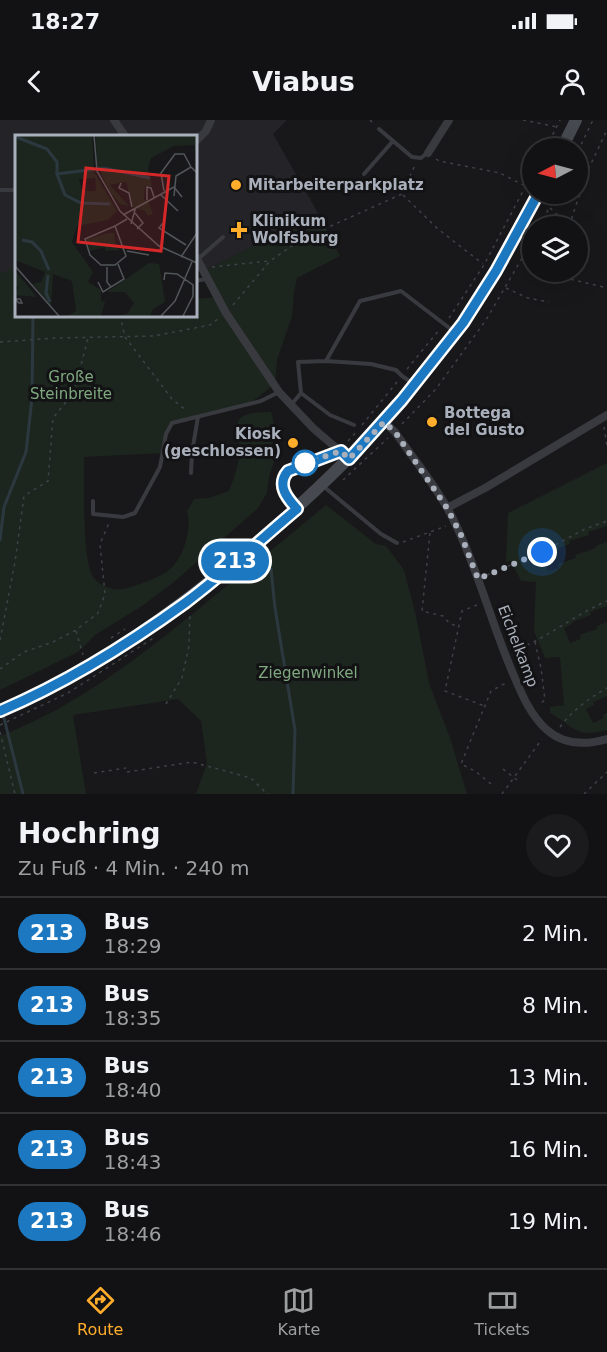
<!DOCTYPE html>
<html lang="de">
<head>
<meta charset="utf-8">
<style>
	:root { --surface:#121214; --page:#1b1b1d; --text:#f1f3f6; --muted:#9c9ea0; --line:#313234; --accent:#ffad2b }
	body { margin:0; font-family:"DejaVu Sans",sans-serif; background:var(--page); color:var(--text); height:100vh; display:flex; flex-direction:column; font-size:22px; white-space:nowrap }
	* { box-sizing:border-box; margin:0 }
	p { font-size:20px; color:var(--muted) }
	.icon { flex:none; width:33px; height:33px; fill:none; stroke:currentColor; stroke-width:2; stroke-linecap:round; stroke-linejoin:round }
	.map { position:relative; height:674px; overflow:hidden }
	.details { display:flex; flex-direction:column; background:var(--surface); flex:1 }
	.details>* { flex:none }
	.badge { padding:0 12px; border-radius:20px; font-size:21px; line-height:39px }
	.needle { width:39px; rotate:264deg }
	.buttons { position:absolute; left:522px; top:18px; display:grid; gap:12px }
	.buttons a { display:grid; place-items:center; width:66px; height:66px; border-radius:50%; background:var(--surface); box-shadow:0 6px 24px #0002,0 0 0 2px var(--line); font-size:30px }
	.you { position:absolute; width:30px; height:30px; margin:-15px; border:4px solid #fff; border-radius:50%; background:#1a73e8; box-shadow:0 0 0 9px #1a73e833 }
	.map>.badge { position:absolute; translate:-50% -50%; box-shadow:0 0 0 3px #fff }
	.round { display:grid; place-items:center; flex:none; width:63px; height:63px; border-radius:32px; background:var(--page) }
	.overview { display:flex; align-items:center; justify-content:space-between; height:102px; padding:0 18px }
	h1 { font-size:28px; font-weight:600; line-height:45px }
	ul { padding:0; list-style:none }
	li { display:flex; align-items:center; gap:18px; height:72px; padding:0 18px; border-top:2px solid var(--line) }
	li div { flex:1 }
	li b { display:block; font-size:22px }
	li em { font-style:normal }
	li .badge { min-width:66px; font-weight:700; text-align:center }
	.status { display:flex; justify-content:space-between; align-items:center; height:42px; padding:0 30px; background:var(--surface); direction:ltr }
	.status svg { height:16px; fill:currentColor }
	header { display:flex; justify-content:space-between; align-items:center; height:78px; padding:0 18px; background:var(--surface); font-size:27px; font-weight:600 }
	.dock { display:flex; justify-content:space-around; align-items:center; height:84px; border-top:2px solid var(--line); background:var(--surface); font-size:16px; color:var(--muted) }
	.dock a { display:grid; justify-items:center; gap:3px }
	.dock .on { color:var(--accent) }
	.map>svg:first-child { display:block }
	.built { fill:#242428 }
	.green { fill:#1d261e }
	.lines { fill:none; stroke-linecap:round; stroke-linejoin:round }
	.stream { stroke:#2c3840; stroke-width:3 }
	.path { stroke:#3e4147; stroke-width:1.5; stroke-dasharray:3 4.5; stroke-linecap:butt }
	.lane { stroke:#393a40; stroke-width:4 }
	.street { stroke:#393a40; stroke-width:8 }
	.secondary { stroke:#464950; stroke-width:12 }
	.line-casing { stroke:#fff; stroke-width:14 }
	.line { stroke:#1c78c0; stroke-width:9 }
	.walk { stroke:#a9b0bb; stroke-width:6; stroke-dasharray:0 10.8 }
	.poi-dot { fill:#ffad2b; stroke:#131315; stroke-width:2 }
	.stop-dot { fill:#fff; stroke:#1c78c0; stroke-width:3 }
	.labels { text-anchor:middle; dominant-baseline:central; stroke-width:6; stroke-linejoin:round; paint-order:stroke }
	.poi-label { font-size:15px; font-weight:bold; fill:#a9b0bb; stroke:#131315; text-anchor:start }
	.park-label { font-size:15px; fill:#7fa87f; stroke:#131315 }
	.street-label { font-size:15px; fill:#a9b0bb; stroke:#131315 }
	.inset-river { fill:none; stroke:#2c3840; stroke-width:3 }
	.inset-road { fill:none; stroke:#52555a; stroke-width:1.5 }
	.view { fill:#d62828; fill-opacity:0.15; stroke:#d62828; stroke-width:3 }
	.inset-edge { fill:none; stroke:#a9b0bb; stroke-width:3 }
</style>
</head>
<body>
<div class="status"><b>18:27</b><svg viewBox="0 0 49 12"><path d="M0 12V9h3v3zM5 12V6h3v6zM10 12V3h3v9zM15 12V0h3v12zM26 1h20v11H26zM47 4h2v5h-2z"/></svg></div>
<header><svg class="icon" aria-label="back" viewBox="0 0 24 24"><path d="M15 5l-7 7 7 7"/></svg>Viabus<svg class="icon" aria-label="person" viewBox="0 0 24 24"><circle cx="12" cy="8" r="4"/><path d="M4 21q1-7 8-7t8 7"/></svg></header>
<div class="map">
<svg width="607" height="674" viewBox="0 0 607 674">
	<rect width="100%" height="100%" fill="#18181a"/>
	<path class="built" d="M 0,0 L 287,0 L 273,14 L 318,93 L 206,150 L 195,128 L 195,16 L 16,16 L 16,195 L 0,219 Z"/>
	<path class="green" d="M 318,93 L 340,136 L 297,158 L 294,172 L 292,196 L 277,240 L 275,264 L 250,283 L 172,303 L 166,314 L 163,333 L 84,337 C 85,364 81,435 93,457 C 98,465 113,471 122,469 C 131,468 163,456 169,450 C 184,438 192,409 187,391 L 194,379 L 209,378 L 229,371 C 233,361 237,349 239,338 C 242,308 222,292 271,292 L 277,315 L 276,335 L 269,357 L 267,373 L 258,388 L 174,462 L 142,486 L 95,515 L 78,532 L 0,570 L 0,154 L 16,146 L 16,195 L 195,195 L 195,179 L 219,177 L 206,150 Z
		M 607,343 L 607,406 L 588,412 L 589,415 L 569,421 L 570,424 L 551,431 L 551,433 L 542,436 L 548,451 L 559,448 L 558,444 L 576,438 L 575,435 L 596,428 L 596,426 L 607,422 L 607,486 L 590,492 L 591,495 L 572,502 L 572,504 L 564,508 L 570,523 L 581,519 L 580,515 L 597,509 L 597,506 L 607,502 L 607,576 L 593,582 L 594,585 L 586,589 L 593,603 L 604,598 L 603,595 L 607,593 L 607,610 C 575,619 574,606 550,593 L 550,587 L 564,585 L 560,537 L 545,538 L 534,511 L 536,462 L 521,461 L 511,441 L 506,442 L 508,393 Z
		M 326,385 L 376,424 L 386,426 L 404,450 L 416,496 L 429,563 L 450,618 L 467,674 L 196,674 L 207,643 L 201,601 L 178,579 L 73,595 L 86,674 L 0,674 L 0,616 C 78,586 142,535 206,483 C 246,450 287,418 326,385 Z"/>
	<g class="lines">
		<path class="stream" d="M 0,420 L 4,387 L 26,332 L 32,278 L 33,195
			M 271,449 L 275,488 L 295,610 L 293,674
			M 3,594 L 23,674"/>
		<path class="path" d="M 370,0 L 374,4
			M 523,0 L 557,7
			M 546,28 L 560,0
			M 578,31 L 593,0
			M 436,39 L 439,41 L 500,53 L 525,66
			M 578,45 L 587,49
			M 403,75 L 438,109 L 483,144
			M 550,88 L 569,105
			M 540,106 L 556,74
			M 569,106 L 588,50 L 607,10
			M 212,147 L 269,141
			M 549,154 L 607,168
			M 506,168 L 528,178 L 549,182
			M 233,185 L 270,141 L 302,119 L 402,74 L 415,45
			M 120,195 L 125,217 L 172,279 L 187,291
			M 449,198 L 484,145 L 532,54
			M 0,222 L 56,218 L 154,216 L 210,205 L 219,198
			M 407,249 L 440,209
			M 402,304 L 436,269 L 486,200 L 532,121
			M 362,305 L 397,262
			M 604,307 L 607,326
			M 348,321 L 357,311
			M 343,360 L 388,318
			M 430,413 L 422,491 L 443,496 L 450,504 L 458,506
			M 403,422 L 446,406
			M 487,455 L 542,432 L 585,409 L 607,401
			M 477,485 L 462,491 L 445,571 L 487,587
			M 76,511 L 83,535
			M 111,518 L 125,509
			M 0,520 L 15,442 L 24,376 L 48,361 L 53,298 L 74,272 L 88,218
			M 535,522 L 541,548 L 545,580 L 538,585
			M 513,531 C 546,519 574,495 607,481
			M 0,549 L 24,532 L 53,522 L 76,510 L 98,493 L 105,474 L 100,424 L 109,403
			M 166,584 L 182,558 L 189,526 L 190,492
			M 0,605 L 68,573 L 155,517
			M 560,607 C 573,590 588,579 607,568
			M 0,612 L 15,674
			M 503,649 L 517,660
			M 127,652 L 192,642 L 251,658 L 266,673 L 269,674
			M 94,653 L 126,648
			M 491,664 L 475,651 L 461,644 L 491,571 L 506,563
			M 502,674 L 542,619
			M 584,674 L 607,652"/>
		<path class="lane" d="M 379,9 L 412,37 L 421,38 L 427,33
			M 364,54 L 393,21
			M 0,70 L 16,70
			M 198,139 L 223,117
			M 195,161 L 206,159
			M 326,241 L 360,181 L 401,171 L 452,210
			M 301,273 L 298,242 L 326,241 L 371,244 L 396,250 L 402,256 L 414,264
			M 291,285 L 301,273 L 330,295 L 354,305
			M 191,353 L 192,332 L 198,297
			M 323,366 L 381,414 L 397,423
			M 93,381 L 93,394 L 123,397 L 135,393 L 160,347 L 166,314 L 172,303 L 261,281 L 279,272
			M 295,387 C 285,376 277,364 288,351 L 340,331"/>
		<path class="street" d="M 114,0 L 125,16
			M 195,22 L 206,11 L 211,0
			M 428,33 L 449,0
			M 195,135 L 226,193 L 279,272 L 313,308 L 349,339
			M 384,302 L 395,312 C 415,341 440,371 455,403 C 479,452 492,506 514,556 C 522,575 531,596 547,610 C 564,625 586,625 607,619
			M 447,388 L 485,368 L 607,295"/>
		<path class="secondary" d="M 562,28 L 576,0
			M 0,591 C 89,553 166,498 240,437 C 325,366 398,294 462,203 C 491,163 514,117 538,74"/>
	</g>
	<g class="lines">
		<defs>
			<path id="line" d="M 0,591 C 66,563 127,525 185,483 C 224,454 260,420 297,389 C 287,378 276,365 288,351 L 341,331 L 349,339 L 402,280 L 463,203 L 496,151 L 538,74"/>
		</defs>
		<use href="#line" class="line-casing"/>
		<use href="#line" class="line"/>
		<path class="walk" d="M 305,343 L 341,331 L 349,339 L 384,302 L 395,312 L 447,388 L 461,415 L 478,459 L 542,432"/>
	</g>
	<g class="poi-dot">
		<circle cx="236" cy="65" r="6"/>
		<path d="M236 101h6v6h6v6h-6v6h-6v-6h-6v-6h6z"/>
		<circle cx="432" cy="302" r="6"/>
		<circle cx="293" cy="323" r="6"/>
	</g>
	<circle class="stop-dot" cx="305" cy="343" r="12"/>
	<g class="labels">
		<g class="poi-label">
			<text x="248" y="65">Mitarbeiterparkplatz</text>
			<text x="252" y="101">Klinikum<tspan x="252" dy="17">Wolfsburg</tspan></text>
			<text x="444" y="293">Bottega<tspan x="444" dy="17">del Gusto</tspan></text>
			<text x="281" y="314" text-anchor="end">Kiosk<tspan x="281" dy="17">(geschlossen)</tspan></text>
		</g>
		<g class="park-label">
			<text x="71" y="257">Große<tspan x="71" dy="17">Steinbreite</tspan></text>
			<text x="308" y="553">Ziegenwinkel</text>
		</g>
		<g class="street-label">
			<text transform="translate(518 526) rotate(69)">Eichelkamp</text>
		</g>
	</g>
	<g transform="translate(15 15)">
		<rect width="182" height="182" fill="#18181a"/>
		<path d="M 1,0 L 77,0 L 79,37 L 102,76 L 93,85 L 62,91 L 57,107 L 78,137 L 73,147 L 86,155 L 86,166 L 90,167 L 86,181 L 53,181 L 61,176 L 57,146 L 38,139 L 36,172 L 18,149 L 26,147 L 30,137 L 0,125 ZM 80,43 L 81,56 L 67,56 L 64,44 ZM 81,0 L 181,0 L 181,21 L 179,10 L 159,11 L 136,23 L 133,34 L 137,51 L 130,51 L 129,65 L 133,65 L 138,79 L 133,81 L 130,76 L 118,72 L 111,47 L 95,50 L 114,71 L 105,69 L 95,57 L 82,30 ZM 93,98 L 99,98 L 101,112 L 106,115 L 90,116 L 90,112 L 74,116 L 72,104 ZM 134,128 L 144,129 L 150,167 L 138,174 L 135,181 L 104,181 L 113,178 L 119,168 L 110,157 L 92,157 ZM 0,136 L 22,162 L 0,160 L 4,152 L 0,150 Z" fill="#1d261e" fill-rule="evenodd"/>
		<path class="inset-river" d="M 1,2 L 32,14 L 42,27 L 42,38M 95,69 L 66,68 L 50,60 L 42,39 L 89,33 L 135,43M 7,105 L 17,107 L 26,116 L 34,135M 33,140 L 31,158 L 35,167"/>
		<path class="inset-road" d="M 79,0 L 82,36 L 105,76 L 144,111 L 182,128M 106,48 L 104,53 L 114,58 L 117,72M 149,56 L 146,38 L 160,19 L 169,19 L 176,32M 145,59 L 163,76M 159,61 L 161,41 L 176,32 L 182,38M 132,65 L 132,52 L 136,53 L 139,62M 120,78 L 128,88 L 122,94M 108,80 L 159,52 L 167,62M 148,88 L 144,93 L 171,110M 116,89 L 120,75 L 116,75M 100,91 L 70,104 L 75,120 L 86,130 L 100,130 L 111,121 L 100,91 L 112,84M 112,116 L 134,120M 166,122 L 182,98M 0,131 L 44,181M 92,132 L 92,147 L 96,152M 149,145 L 150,138 L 162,139 L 178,150 L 178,161 L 168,181M 83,147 L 88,157 L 109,144 L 103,129M 0,164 L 5,164 L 7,168 L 4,168 ZM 146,181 L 160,166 L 177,127"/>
		<path class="view" d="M 71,33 L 154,41 L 146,116 L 63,107 Z"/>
		<rect width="182" height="182" class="inset-edge"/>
	</g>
</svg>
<div class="buttons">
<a><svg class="needle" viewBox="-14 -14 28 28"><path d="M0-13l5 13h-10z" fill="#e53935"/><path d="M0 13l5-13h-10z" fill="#9c9ea0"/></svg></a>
<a><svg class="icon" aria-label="layers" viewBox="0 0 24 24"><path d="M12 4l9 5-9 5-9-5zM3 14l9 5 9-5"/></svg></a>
</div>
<div class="you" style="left:542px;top:432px"></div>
<b class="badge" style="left:235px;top:441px;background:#1c78c0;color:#fff">213</b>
</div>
<section class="details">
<div class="overview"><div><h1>Hochring</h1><p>Zu Fuß · 4 Min. · 240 m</p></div><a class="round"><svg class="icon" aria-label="heart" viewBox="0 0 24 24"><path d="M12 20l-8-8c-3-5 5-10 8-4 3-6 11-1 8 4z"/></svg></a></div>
<ul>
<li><span class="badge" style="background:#1c78c0;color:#fff">213</span><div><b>Bus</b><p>18:29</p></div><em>2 Min.</em></li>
<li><span class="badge" style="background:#1c78c0;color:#fff">213</span><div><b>Bus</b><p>18:35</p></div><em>8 Min.</em></li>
<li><span class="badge" style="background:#1c78c0;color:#fff">213</span><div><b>Bus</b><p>18:40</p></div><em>13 Min.</em></li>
<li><span class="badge" style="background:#1c78c0;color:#fff">213</span><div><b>Bus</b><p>18:43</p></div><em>16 Min.</em></li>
<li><span class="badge" style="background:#1c78c0;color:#fff">213</span><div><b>Bus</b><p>18:46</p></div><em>19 Min.</em></li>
</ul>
</section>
<nav class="dock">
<a class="on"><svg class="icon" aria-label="directions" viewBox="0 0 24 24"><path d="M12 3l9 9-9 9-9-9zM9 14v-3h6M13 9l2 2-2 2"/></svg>Route</a>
<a><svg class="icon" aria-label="map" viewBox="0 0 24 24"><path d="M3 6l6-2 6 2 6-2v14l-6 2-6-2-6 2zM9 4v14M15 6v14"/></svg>Karte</a>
<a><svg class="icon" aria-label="tickets" viewBox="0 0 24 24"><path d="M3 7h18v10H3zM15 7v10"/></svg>Tickets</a>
</nav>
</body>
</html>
